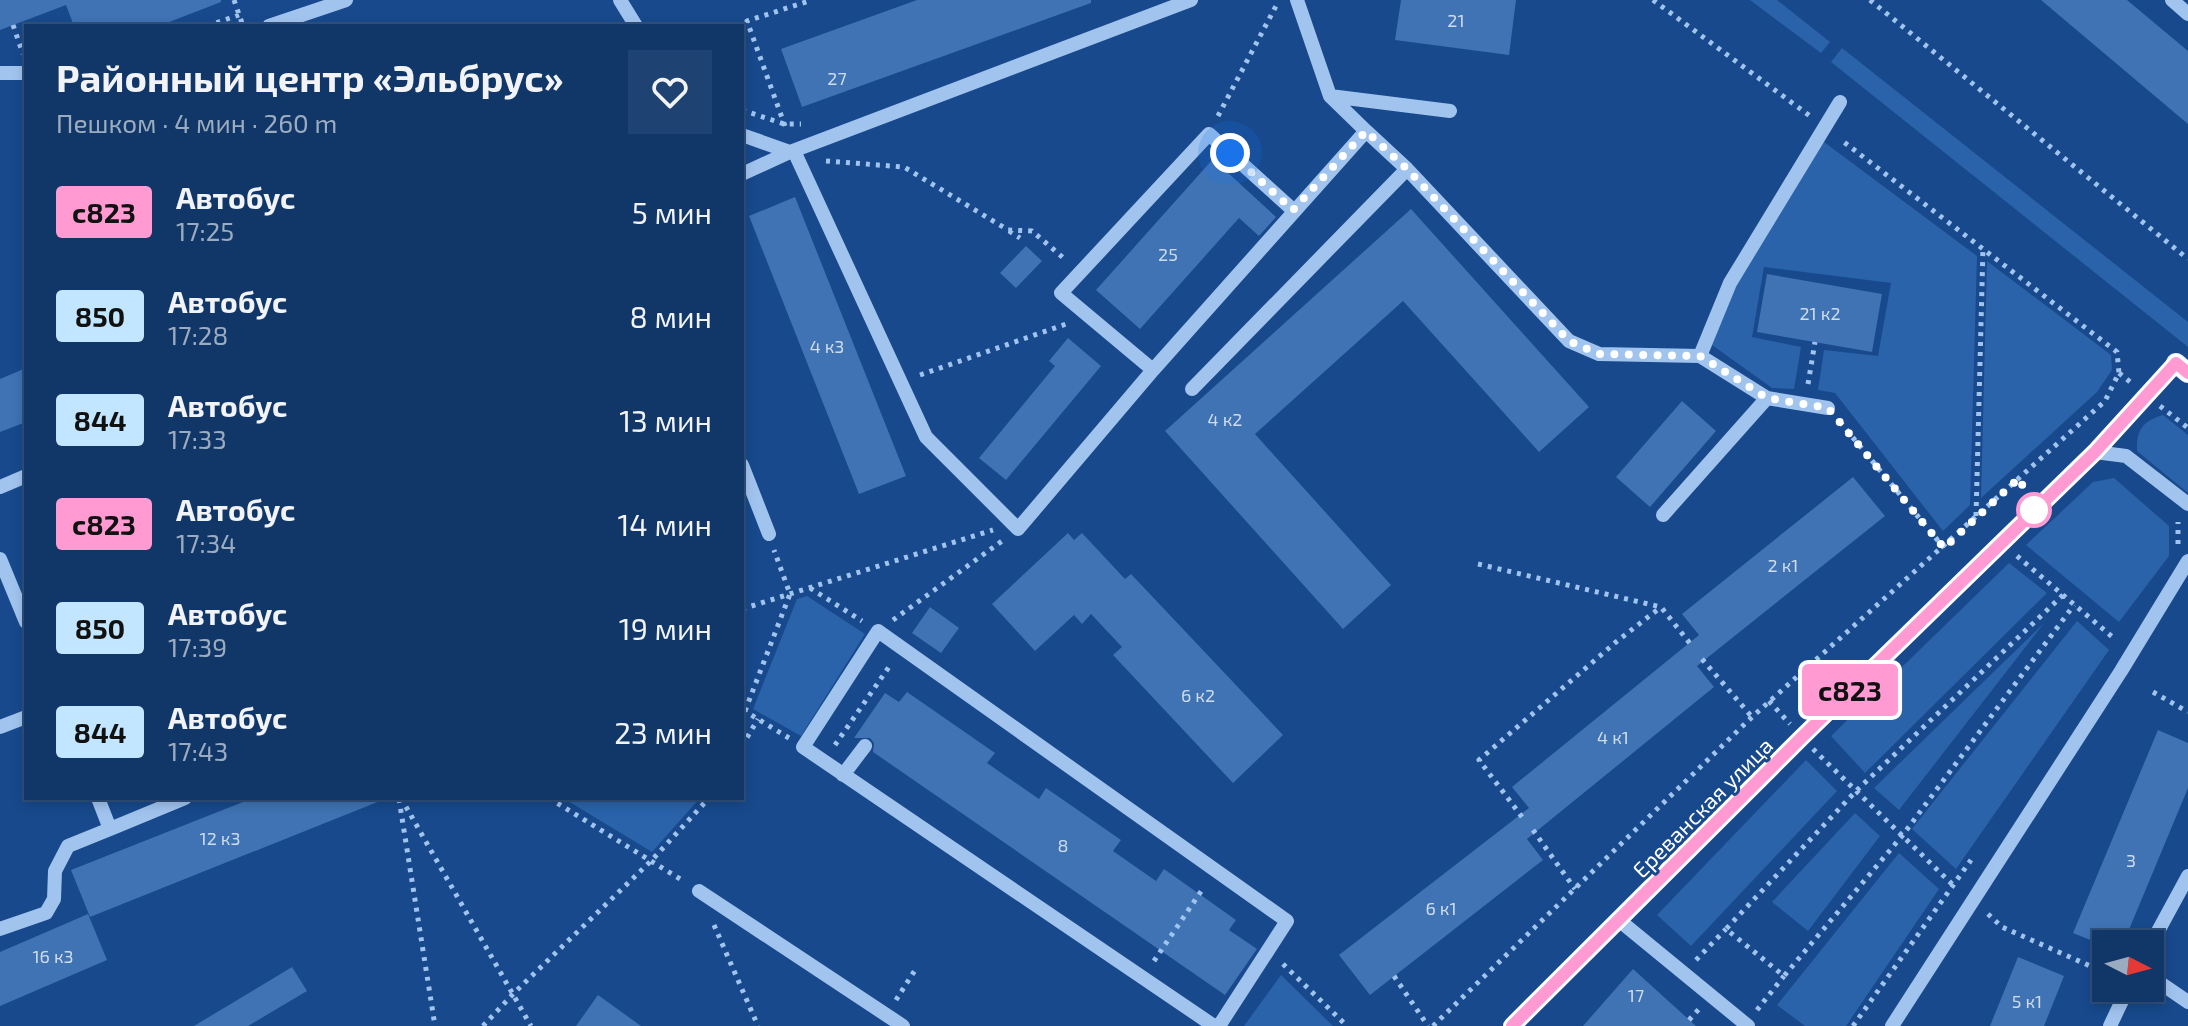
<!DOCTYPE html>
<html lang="ru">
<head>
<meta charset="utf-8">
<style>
	:root { --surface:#113769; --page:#1e4271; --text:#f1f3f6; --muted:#9cacc0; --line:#30517d }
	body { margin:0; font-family:"Exo 2",sans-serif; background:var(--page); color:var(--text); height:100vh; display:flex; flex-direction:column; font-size:30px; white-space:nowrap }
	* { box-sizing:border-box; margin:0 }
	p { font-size:26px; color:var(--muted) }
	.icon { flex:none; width:44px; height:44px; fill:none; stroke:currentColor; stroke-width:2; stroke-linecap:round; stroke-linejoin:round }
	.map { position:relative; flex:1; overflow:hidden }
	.drawer { position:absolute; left:24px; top:24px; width:720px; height:776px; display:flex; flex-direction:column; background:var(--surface); border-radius:0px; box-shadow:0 4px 12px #0003,0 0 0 2px var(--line) }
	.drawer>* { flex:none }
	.badge { padding:0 16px; border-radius:6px; font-size:28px; line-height:52px }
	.needle { width:52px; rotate:96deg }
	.buttons { position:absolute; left:2092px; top:930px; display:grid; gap:16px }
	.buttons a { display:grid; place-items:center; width:72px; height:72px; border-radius:0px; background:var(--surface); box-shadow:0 4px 12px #0003,0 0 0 2px var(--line); font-size:40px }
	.you { position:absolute; width:40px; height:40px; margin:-20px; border:6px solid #fff; border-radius:50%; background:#1a73e8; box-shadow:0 0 0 12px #1a73e833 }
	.map>.badge { position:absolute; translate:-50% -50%; box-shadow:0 0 0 4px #fff }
	.round { display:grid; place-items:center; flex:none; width:84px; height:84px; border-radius:0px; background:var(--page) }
	.headline { display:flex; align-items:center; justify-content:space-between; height:136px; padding:0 32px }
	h1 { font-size:38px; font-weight:700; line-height:60px }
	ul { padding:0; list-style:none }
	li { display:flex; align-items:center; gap:24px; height:104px; padding:0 32px }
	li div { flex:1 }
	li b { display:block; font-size:30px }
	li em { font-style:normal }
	li .badge { min-width:88px; font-weight:700; text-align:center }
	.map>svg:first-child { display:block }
	.green { fill:#2a63aa }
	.building { fill:#3f73b4 }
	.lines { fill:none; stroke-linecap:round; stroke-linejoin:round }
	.path { stroke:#a1c4ef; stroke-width:5; stroke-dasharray:4 6; stroke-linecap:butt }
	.minor { stroke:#a1c4ef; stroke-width:14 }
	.major { stroke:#e9f1ff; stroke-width:20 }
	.line-casing { stroke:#fff; stroke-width:18 }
	.line { stroke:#ff9ad2; stroke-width:12 }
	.walk { stroke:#fff; stroke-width:8; stroke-dasharray:0 14.4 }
	.stop-dot { fill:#fff; stroke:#ff9ad2; stroke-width:4 }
	.labels { text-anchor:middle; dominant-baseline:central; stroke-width:6; stroke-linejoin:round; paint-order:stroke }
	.number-label { font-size:18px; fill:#cfdcec }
	.street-label { font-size:22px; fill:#fff; stroke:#17498c }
</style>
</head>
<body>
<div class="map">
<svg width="2188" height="1026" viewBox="0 0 2188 1026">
	<rect width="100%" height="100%" fill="#17498c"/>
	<path class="green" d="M 1750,0 L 1777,0 L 1830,42 L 1821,53 Z
		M 1842,48 L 2188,322 L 2188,347 L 1831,62 Z
		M 1820,139 L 1977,256 L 1970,505 L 1943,531 L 1835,393 L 1818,390 L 1824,350 L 1878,356 L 1891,283 L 1764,267 L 1752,337 L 1801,347 L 1794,389 L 1772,388 L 1712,345 L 1734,288 Z
		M 1987,261 L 2111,355 L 2112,370 L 2097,392 L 1981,498 Z
		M 2163,415 L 2188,435 L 2188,493 L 2137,451 C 2136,430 2143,421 2163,415 Z
		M 2114,478 L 2169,526 L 2169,556 L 2119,622 L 2026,545 L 2093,482 Z
		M 2009,563 L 2047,593 L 1865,773 L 1831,736 Z
		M 807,596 L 865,634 L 801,736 L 753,709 L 797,599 Z
		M 2077,621 L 2109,650 L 1956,869 L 1912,829 Z
		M 2044,623 L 1899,810 L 1874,788 Z
		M 1806,760 L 1837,791 L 1691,946 L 1657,915 Z
		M 563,798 L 700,798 L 652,852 Z
		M 1855,813 L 1880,836 L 1808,931 L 1772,902 Z
		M 1899,853 L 1939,889 L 1846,1026 L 1805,1026 L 1777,1005 Z
		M 1281,975 L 1333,1026 L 1244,1026 Z"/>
	<path class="building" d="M 0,0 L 221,0 L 221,2 L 159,26 L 74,26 L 66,5 L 0,30 Z
		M 917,0 L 1091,0 L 1091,3 L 802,107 L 781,49 Z
		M 1401,0 L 1516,0 L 1509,55 L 1395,40 Z
		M 2041,0 L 2127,0 L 2188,51 L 2188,124 Z
		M 1213,159 L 1276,217 L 1259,236 L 1239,218 L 1140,329 L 1096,290 Z
		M 795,197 L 906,476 L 859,494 L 749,216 Z
		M 1411,209 L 1589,407 L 1539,452 L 1403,301 L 1255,434 L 1391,585 L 1343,629 L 1165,431 Z
		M 1026,246 L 1042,261 L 1016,288 L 1000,273 Z
		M 1767,274 L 1882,294 L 1872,352 L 1757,332 Z
		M 1068,338 L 1101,366 L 1006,480 L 979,458 L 1055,366 L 1049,361 Z
		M 26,368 L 26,422 L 0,432 L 0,379 Z
		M 1682,401 L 1716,431 L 1650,507 L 1616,477 Z
		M 1853,477 L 1885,516 L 1697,666 L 1714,687 L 1527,839 L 1543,860 L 1370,995 L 1339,955 L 1529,808 L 1512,787 L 1699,635 L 1682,614 Z
		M 1068,533 L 1074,540 L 1082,533 L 1125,579 L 1131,574 L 1283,735 L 1233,783 L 1113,655 L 1122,647 L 1091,614 L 1082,624 L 1074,615 L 1035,651 L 992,604 Z
		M 930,607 L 959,628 L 941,653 L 912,633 Z
		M 907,692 L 995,753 L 987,763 L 1039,799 L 1046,788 L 1121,840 L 1113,851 L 1156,881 L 1164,869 L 1236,920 L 1229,930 L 1257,949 L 1225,995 L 873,752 L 874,743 L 870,738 L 854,738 L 885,693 L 899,702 Z
		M 2158,730 L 2188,743 L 2188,788 L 2123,944 L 2100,944 L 2073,933 Z
		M 253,798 L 385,799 L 90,917 L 71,870 Z
		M 88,914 L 107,960 L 0,1006 L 0,952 Z
		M 2018,957 L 2064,976 L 2044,1026 L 1990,1026 Z
		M 292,967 L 307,991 L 248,1026 L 194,1026 Z
		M 1633,969 L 1696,1026 L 1583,1026 Z
		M 598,995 L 641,1026 L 576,1026 Z"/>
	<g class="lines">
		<path class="path" d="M 234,0 L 243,26
			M 1653,0 L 1810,116
			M 1870,0 L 2188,259
			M 13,25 L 23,54
			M 207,26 L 239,15
			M 742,110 L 784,124 L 801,124
			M 1218,116 L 1277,4
			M 785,126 L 747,21 L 812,0
			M 826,161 L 904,167 L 1008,230 L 1032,231 L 1067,261
			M 1009,231 L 1020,238
			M 2119,373 L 2134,385
			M 920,375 L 1069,323
			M 1808,384 L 1815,342
			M 2160,406 L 2188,428
			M 1840,422 L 1944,548
			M 1976,516 L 1983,248
			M 2178,544 L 2178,522
			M 2017,556 L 2116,640
			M 1478,564 L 1661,607 L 1692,646
			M 810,588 L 862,621
			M 2063,595 L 1856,791 L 1726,929 L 1784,976 L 1902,836 L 2074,605
			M 742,609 L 993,530
			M 893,620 L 1002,541
			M 1702,659 L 1752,717
			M 2153,692 L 2188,712
			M 1769,701 L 1790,724
			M 743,710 L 789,738
			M 745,711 L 790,594 L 774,550
			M 835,745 L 891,664
			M 742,746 L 758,719
			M 1813,749 L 1955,887
			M 401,798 L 531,1026
			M 549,798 L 685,882
			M 399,799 L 435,1026
			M 1522,817 L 1479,760 L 1616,642 L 1661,607
			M 1533,830 L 1575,889
			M 1988,914 L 2002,927 L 2106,973
			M 714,925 L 758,1026
			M 1696,960 L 1726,929
			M 1154,961 L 1204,887
			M 1283,964 L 1347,1026
			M 1394,976 L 1428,1026
			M 896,1000 L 917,967
			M 1757,1010 L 1784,976
			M 1689,1020 L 1699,1009
			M 483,1026 L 514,993 L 652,860 L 709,798
			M 1433,1026 L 1752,717 L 2105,401 L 2119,373 L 2117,352 L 1840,139
			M 1853,1026 L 1971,860"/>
		<path class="minor" d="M 620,0 L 636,26
			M 1297,0 L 1330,96 L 1450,111
			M 2172,0 L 2188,14
			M 269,26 L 346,0
			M 0,73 L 26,73
			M 742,135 L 790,152
			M 794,151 L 926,437 L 1018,529 L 1153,370 L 1366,131 L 1330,96
			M 1407,169 L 1569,341 L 1599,354 L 1700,356
			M 742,174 L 790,152 L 1191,0
			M 1153,370 L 1061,293 L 1209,134 L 1293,210
			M 1192,389 L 1407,169 L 1366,131
			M 1828,408 L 1767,398 L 1700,356 L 1730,283 L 1840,102
			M 2095,452 L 2126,456 L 2188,504
			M 742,465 L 769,534
			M 0,487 L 26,476
			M 1663,515 L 1767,398
			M 0,559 L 26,622
			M 0,727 L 26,717
			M 843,775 L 865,746
			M 98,798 L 110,829 L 185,798
			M 699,891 L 903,1026
			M 1620,921 L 1748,1026
			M 0,929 L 46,913 L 54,899 L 55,871 L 68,846 L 110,829
			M 2150,946 L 2188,876
			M 2150,976 L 2188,1002
			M 1214,1026 L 803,747 L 878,631 L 1287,921 L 1219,1026
			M 1512,1026 L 1802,737 L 2095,452 L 2176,363
			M 1892,1026 L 2121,671 L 2188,561
			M 2110,1026 L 2128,988"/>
		<path class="major" d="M 2176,363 L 2188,373"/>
	</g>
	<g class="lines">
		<defs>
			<path id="line" d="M 1512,1026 L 1802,737 L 2095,452 L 2176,363 L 2188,373"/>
		</defs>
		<use href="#line" class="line-casing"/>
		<use href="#line" class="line"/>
		<path class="walk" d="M 1230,153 L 1293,210 L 1366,131 L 1407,169 L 1569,341 L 1599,354 L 1700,356 L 1767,398 L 1828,408 L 1944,548 L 2019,478 L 2034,510"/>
	</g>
	<circle class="stop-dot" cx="2034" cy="510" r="16"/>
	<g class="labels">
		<g class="number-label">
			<text x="1456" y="20">21</text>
			<text x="837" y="78">27</text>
			<text x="1168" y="254">25</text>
			<text x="1820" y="313">21 к2</text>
			<text x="827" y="346">4 к3</text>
			<text x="1225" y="419">4 к2</text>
			<text x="1783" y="565">2 к1</text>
			<text x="1198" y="695">6 к2</text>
			<text x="1613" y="737">4 к1</text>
			<text x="220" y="838">12 к3</text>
			<text x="1063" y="845">8</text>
			<text x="2131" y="860">3</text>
			<text x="1441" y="908">6 к1</text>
			<text x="53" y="956">16 к3</text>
			<text x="1636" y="995">17</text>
			<text x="2027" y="1001">5 к1</text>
		</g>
		<g class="street-label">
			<text transform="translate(1702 807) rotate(-45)">Ереванская улица</text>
		</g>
	</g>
</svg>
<div class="buttons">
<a><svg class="needle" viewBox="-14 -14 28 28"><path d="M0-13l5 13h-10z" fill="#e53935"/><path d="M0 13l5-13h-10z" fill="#9cacc0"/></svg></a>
</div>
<div class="you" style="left:1230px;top:153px"></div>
<b class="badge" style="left:1850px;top:690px;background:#ff9ad2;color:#111">с823</b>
<section class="drawer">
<div class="headline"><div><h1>Районный центр «Эльбрус»</h1><p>Пешком · 4 мин · 260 m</p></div><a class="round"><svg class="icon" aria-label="heart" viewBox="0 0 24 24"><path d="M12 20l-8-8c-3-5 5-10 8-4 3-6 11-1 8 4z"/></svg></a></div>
<ul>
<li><span class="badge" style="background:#ff9ad2;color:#111">с823</span><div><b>Автобус</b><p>17:25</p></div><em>5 мин</em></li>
<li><span class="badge" style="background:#c2e6ff;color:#111">850</span><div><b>Автобус</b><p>17:28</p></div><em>8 мин</em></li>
<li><span class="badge" style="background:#c2e6ff;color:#111">844</span><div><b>Автобус</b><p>17:33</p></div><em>13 мин</em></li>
<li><span class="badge" style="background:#ff9ad2;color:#111">с823</span><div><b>Автобус</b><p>17:34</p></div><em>14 мин</em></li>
<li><span class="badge" style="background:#c2e6ff;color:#111">850</span><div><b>Автобус</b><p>17:39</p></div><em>19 мин</em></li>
<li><span class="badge" style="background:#c2e6ff;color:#111">844</span><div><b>Автобус</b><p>17:43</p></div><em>23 мин</em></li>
</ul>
</section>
</div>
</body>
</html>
